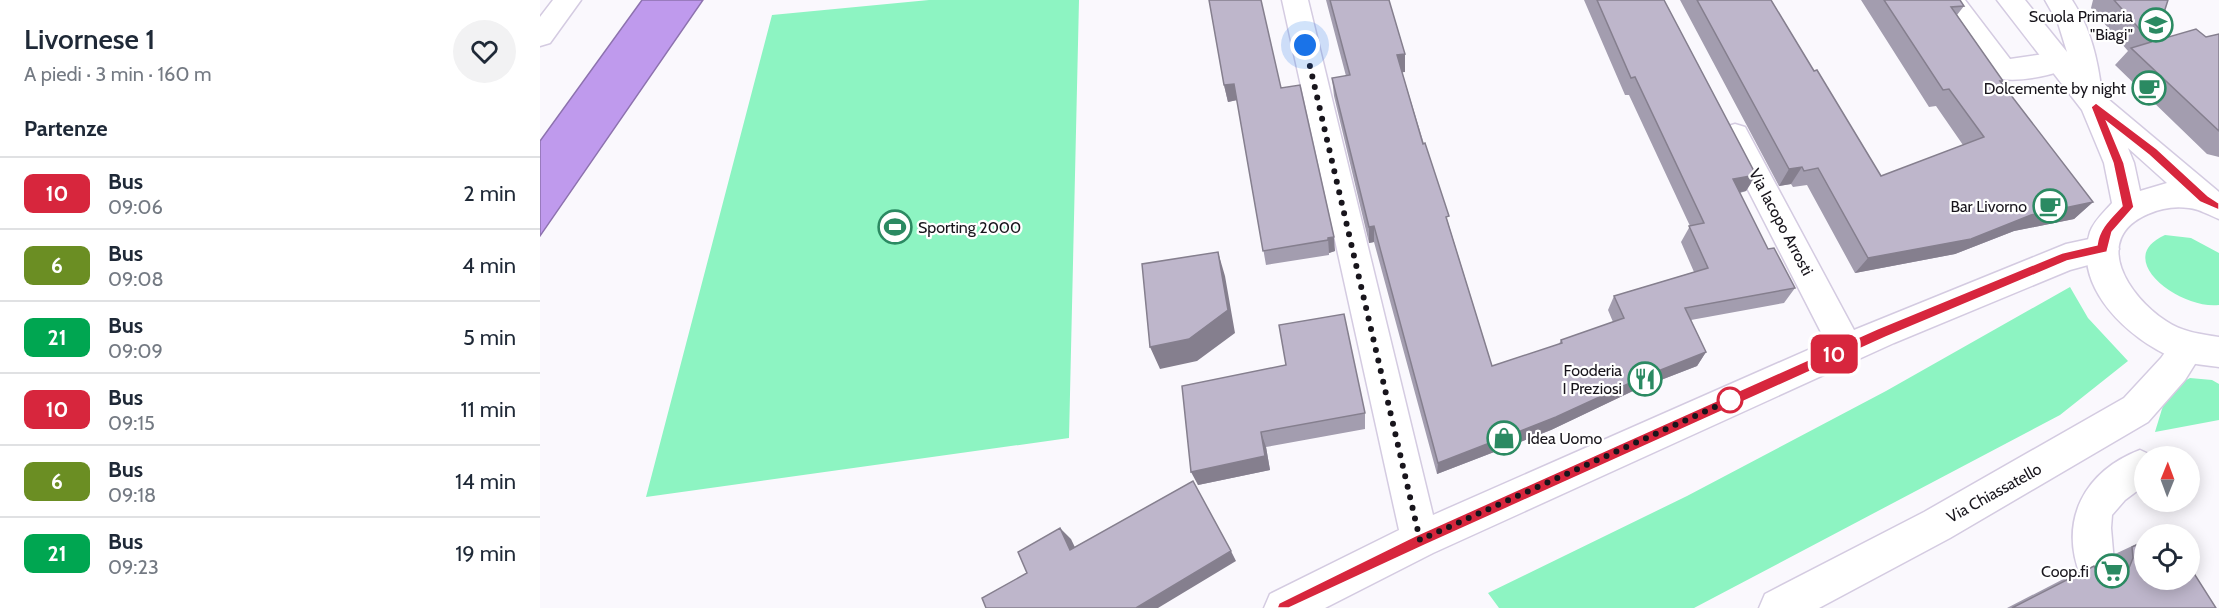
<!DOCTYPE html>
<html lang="it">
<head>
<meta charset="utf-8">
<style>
	:root { --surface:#fff; --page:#f2f2f3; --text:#1f2937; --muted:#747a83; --line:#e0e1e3 }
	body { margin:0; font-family:Cabin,sans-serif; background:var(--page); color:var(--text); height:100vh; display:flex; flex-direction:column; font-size:22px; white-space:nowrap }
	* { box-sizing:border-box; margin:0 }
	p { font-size:20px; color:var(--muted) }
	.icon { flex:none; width:33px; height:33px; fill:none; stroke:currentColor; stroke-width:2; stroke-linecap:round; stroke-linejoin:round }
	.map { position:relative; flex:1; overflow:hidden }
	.details { display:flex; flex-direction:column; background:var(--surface); width:540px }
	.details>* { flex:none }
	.badge { padding:0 12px; border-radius:9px; font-size:21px; line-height:39px }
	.needle { width:39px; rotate:1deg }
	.fabs { position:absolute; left:1594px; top:446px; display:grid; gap:12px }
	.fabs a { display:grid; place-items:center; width:66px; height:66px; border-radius:50%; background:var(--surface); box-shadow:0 3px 15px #0003; font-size:30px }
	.you { position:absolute; width:30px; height:30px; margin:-15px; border:4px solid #fff; border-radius:50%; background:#1a73e8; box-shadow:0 0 0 9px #1a73e833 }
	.map>.badge { position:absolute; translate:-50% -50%; box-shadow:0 0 0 3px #fff }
	h2 { padding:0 24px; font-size:22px; line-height:54px }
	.round { display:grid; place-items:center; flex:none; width:63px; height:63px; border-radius:32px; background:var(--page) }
	.summary { display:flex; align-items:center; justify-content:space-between; height:102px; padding:0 24px }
	h1 { font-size:28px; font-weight:600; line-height:45px }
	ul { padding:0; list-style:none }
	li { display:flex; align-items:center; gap:18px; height:72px; padding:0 24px; border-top:2px solid var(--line) }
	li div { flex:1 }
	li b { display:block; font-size:22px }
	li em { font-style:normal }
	li .badge { min-width:66px; font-weight:700; text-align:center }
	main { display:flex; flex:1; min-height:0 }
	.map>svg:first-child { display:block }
	.green { fill:#8df4c2 }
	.water { fill:#bf9aed; stroke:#8d72ae; stroke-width:1.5 }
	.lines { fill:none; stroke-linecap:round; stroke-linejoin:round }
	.minor-casing { stroke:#d4cbe1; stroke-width:3 }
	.major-casing { stroke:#d4cbe1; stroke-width:3 }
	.minor { fill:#fff; fill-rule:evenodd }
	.major { fill:#fff; fill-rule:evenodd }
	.wall { fill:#a39daf }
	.shaded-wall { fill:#857f8e }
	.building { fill:#beb6cb; stroke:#857f8e; stroke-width:1.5 }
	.line { fill:#d7263d; stroke:#fff; stroke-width:1.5 }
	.walk { stroke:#18151c; stroke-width:6; stroke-dasharray:0 10.8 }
	.stop-dot { fill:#fff; stroke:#d7263d; stroke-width:3 }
	.labels { text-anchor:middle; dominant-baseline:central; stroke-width:4.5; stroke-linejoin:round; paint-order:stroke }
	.poi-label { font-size:16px; fill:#18151c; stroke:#fff; text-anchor:end }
	.street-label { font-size:16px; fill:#18151c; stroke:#fff }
</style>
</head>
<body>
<main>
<section class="details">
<div class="summary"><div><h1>Livornese 1</h1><p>A piedi · 3 min · 160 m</p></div><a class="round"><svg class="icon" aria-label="heart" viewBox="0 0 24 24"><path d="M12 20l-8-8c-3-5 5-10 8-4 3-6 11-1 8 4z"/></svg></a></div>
<h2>Partenze</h2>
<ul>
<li><span class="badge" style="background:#d7263d;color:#fff">10</span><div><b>Bus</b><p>09:06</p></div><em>2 min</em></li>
<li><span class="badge" style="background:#6b8e23;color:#fff">6</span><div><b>Bus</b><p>09:08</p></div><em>4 min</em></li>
<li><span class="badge" style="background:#00a651;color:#fff">21</span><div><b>Bus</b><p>09:09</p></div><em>5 min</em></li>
<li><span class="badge" style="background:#d7263d;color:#fff">10</span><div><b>Bus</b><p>09:15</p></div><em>11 min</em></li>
<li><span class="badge" style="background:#6b8e23;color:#fff">6</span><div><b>Bus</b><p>09:18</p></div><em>14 min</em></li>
<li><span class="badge" style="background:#00a651;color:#fff">21</span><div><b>Bus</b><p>09:23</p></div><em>19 min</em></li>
</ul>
</section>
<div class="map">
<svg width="1679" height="608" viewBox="0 0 1679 608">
	<rect width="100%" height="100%" fill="#faf8fd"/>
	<path class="green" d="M 389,0 L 539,0 L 529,438 L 106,497 L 232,15 Z
		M 1625,235 L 1651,238 L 1679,253 L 1679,305 C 1641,310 1571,259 1625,235 Z
		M 1530,287 L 1548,318 L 1588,361 L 1520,415 L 1154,608 L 959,608 L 948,593 L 1147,496 L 1346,391 Z
		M 1650,378 L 1672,380 L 1679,384 L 1679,420 L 1615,432 C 1624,405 1623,392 1650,378 Z"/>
	<path class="water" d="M 102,0 L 163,0 L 0,236 L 0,141 Z"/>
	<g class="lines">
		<defs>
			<path id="minor" d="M 13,0 L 41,0 L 10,43 L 0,46 L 0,17 Z
				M 742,0 L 768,0 L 893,515 L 1286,342 L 1180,135 L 1185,127 L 1195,124 L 1205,127 L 1314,330 L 1526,244 L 1563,236 L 1574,240 L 1579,249 L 1574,258 L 1530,270 L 1354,343 L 893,553 L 785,608 L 724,608 L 730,594 L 859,530 Z
				M 1397,0 L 1425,0 L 1470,59 L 1518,52 L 1528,55 L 1532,62 L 1528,69 C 1507,76 1474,84 1453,77 Z
				M 1648,333 L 1660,337 L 1665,348 L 1645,380 L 1608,422 L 1410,538 L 1279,608 L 1219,608 L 1225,594 L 1384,512 L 1584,398 L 1621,358 L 1636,337 Z
				M 1600,450 L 1613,456 L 1605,456 L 1605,485 L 1585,500 L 1572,515 L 1571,528 L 1574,563 L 1569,577 L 1555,582 L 1541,577 C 1518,520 1545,471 1600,450 Z"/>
			<path id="major" d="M 1457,0 L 1485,0 L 1527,52 L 1518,23 L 1505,0 L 1532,0 C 1551,29 1558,60 1562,94 L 1679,192 L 1679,219 C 1669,215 1659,209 1649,208 C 1634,206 1622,208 1608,214 C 1550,239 1589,297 1626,321 C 1642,332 1660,334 1679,337 L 1679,367 C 1664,365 1648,364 1634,358 C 1589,339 1532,288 1550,232 C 1554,221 1564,212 1572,203 L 1564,163 L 1542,110 ZM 1588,148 L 1627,183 L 1600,191 L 1594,163 Z"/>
		</defs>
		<use href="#minor" class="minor-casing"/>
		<use href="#major" class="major-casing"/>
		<use href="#minor" class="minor"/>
		<use href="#major" class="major"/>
	</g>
	<path class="wall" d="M 786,0 L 849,0 L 865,54 L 865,72 L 862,72 L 952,366 L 1019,344 L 1021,340 L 1073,322 L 1068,310 L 1074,296 L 1154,272 L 1141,242 L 1150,226 L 1089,95 L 1085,95 L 1044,0 L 1124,0 L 1216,175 L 1206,191 L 1200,193 L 1228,249 L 1255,288 L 1244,303 L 1151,320 L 1166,352 L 1157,366 L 1095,390 L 1011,430 L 897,474 L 834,242 L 829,243 L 794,96 L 792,78 L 806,76 Z
		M 1140,0 L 1231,0 L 1274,71 L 1341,176 L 1423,145 L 1396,106 L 1389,107 L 1321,0 L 1420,0 L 1424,6 L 1417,15 L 1463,81 L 1461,83 L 1553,202 L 1534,219 L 1474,231 L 1415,254 L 1315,273 L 1267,185 L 1253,187 L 1251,184 L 1239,186 Z
		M 1553,0 L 1628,0 L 1615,41 L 1666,37 L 1679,34 L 1679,157 L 1667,154 L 1575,65 L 1588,51 L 1551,8 Z
		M 684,85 L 741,88 L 795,251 L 789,253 L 789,255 L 726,265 L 697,100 L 688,102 Z
		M 642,386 L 825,413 L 825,429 L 726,447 L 730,470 L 658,485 Z
		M 1605,540 L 1605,579 L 1676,608 L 1467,608 L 1537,572 L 1554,566 L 1557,573 L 1570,578 L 1576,564 L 1575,554 Z"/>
	<path class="shaded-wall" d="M 865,54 L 865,72 L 856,73 L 857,55 Z
		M 694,84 L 697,100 L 688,102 L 684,85 Z
		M 1262,167 L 1251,184 L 1239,186 L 1249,169 Z
		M 1216,175 L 1206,191 L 1184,195 L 1193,179 Z
		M 1553,202 L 1534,219 L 1474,231 L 1415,254 L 1315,273 L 1328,258 L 1491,215 Z
		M 834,226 L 834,242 L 829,243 L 829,227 Z
		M 794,237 L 795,251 L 789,253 L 788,238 Z
		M 678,252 L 685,276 L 695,333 L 657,361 L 620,369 L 610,347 Z
		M 1166,352 L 1157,366 L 1095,390 L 1011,430 L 897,474 L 898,463 L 1103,377 Z
		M 721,432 L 726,447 L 730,470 L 658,485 L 651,472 Z
		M 520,528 L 531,539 L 541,560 L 530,550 Z
		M 691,551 L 696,561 L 618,608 L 596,608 Z"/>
	<path class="building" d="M 669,0 L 721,0 L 741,88 L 760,85 L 794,237 L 788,238 L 788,240 L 723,251 L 694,84 L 684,85 Z
		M 790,0 L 849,0 L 865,54 L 857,55 L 883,144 L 885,143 L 909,216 L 906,217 L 952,366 L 1022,343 L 1021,340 L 1084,318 L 1074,296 L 1168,268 L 1149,226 L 1164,223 L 1095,77 L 1091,78 L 1057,0 L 1124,0 L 1216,175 L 1193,179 L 1228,249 L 1234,248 L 1255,288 L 1145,308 L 1166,352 L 1103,377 L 1016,417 L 898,463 L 834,226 L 829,227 L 792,78 L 810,75 Z
		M 1157,0 L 1231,0 L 1274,71 L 1277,70 L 1341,176 L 1444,137 L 1409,89 L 1403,90 L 1344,0 L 1420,0 L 1424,6 L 1411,7 L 1463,81 L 1460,81 L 1553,202 L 1491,215 L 1431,239 L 1328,258 L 1278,168 L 1264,171 L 1262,167 L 1249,169 Z
		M 1574,0 L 1628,0 L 1615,41 L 1656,29 L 1666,37 L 1679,34 L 1679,131 L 1591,48 L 1611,42 Z
		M 678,252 L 688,310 L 649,339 L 610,347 L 602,264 Z
		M 804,314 L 825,413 L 721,432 L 725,456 L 651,472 L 642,386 L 746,365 L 739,325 Z
		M 653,481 L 691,551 L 596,608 L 446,608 L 442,598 L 487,573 L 478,552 L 520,528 L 530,550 Z
		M 1628,531 L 1630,534 L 1621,534 Z
		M 1605,541 L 1605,579 L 1650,579 L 1650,567 L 1676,608 L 1472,608 L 1554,566 L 1557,573 L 1571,578 L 1587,573 L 1593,558 L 1592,547 Z"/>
	<path class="line" d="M 1556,103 L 1617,149 L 1668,196 L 1679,203 L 1679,210 L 1660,202 L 1609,155 L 1567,122 L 1584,163 L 1594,207 L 1572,232 L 1567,252 L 1527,261 L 1346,337 L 885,545 L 749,608 L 737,608 L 739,603 L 875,536 L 1337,329 L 1522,253 L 1557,245 C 1559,228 1571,218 1582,206 L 1573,163 L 1551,107 Z"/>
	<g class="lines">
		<path class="walk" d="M 765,45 L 880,540 L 1195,398 L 1190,400"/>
	</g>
	<defs>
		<symbol id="school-ring" viewBox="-11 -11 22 22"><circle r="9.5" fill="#fff" stroke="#2b8a62" stroke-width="1.5"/><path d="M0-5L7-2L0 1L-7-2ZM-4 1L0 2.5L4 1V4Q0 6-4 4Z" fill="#2b8a62"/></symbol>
		<symbol id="cafe-ring" viewBox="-11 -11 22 22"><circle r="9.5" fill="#fff" stroke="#2b8a62" stroke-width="1.5"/><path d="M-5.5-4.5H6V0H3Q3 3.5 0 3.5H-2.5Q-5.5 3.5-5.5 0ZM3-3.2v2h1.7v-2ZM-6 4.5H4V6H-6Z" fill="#2b8a62"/></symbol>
		<symbol id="stadium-ring" viewBox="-11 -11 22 22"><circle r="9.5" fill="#fff" stroke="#2b8a62" stroke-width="1.5"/><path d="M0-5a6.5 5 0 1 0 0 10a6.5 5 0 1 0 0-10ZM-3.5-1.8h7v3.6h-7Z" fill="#2b8a62"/></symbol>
		<symbol id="restaurant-ring" viewBox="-11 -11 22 22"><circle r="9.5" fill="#fff" stroke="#2b8a62" stroke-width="1.5"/><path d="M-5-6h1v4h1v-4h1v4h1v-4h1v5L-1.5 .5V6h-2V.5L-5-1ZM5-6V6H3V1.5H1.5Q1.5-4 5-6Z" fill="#2b8a62"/></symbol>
		<symbol id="shop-ring" viewBox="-11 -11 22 22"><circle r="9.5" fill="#fff" stroke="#2b8a62" stroke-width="1.5"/><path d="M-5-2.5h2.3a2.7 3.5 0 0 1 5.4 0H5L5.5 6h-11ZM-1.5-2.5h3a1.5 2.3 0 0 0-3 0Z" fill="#2b8a62"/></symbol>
		<symbol id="supermarket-ring" viewBox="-11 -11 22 22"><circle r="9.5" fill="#fff" stroke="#2b8a62" stroke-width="1.5"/><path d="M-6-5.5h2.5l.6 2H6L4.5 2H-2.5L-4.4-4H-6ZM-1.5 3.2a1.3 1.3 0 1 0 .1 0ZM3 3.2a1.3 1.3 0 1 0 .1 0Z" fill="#2b8a62"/></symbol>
	</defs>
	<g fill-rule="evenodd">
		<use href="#school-ring" x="1597" y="6" width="38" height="38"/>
		<use href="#cafe-ring" x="1590" y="69" width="38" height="38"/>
		<use href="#cafe-ring" x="1491" y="187" width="38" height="38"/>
		<use href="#stadium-ring" x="336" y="208" width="38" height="38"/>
		<use href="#restaurant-ring" x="1086" y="360" width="38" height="38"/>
		<use href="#shop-ring" x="945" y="419" width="38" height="38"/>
		<use href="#supermarket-ring" x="1553" y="552" width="38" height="38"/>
	</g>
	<circle class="stop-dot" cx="1190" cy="400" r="12"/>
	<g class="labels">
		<g class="poi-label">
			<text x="1593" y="16">Scuola Primaria<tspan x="1593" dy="18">"Biagi"</tspan></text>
			<text x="1586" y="88">Dolcemente by night</text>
			<text x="1487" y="206">Bar Livorno</text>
			<text x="378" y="227" text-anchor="start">Sporting 2000</text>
			<text x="1082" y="370">Fooderia<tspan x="1082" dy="18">I Preziosi</tspan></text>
			<text x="987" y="438" text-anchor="start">Idea Uomo</text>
			<text x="1549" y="571">Coop.fi</text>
		</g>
		<g class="street-label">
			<text transform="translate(1241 222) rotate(62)">Via Iacopo Arrosti</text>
			<text transform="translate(1454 493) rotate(-29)">Via Chiassatello</text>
		</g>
	</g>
</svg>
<div class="fabs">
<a><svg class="needle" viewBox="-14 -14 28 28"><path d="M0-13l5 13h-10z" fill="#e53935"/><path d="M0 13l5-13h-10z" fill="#747a83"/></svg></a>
<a><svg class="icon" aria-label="locate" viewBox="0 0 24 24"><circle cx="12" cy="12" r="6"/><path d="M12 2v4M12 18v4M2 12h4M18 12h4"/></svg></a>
</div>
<div class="you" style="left:765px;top:45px"></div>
<b class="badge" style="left:1294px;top:354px;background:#d7263d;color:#fff">10</b>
</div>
</main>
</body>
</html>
